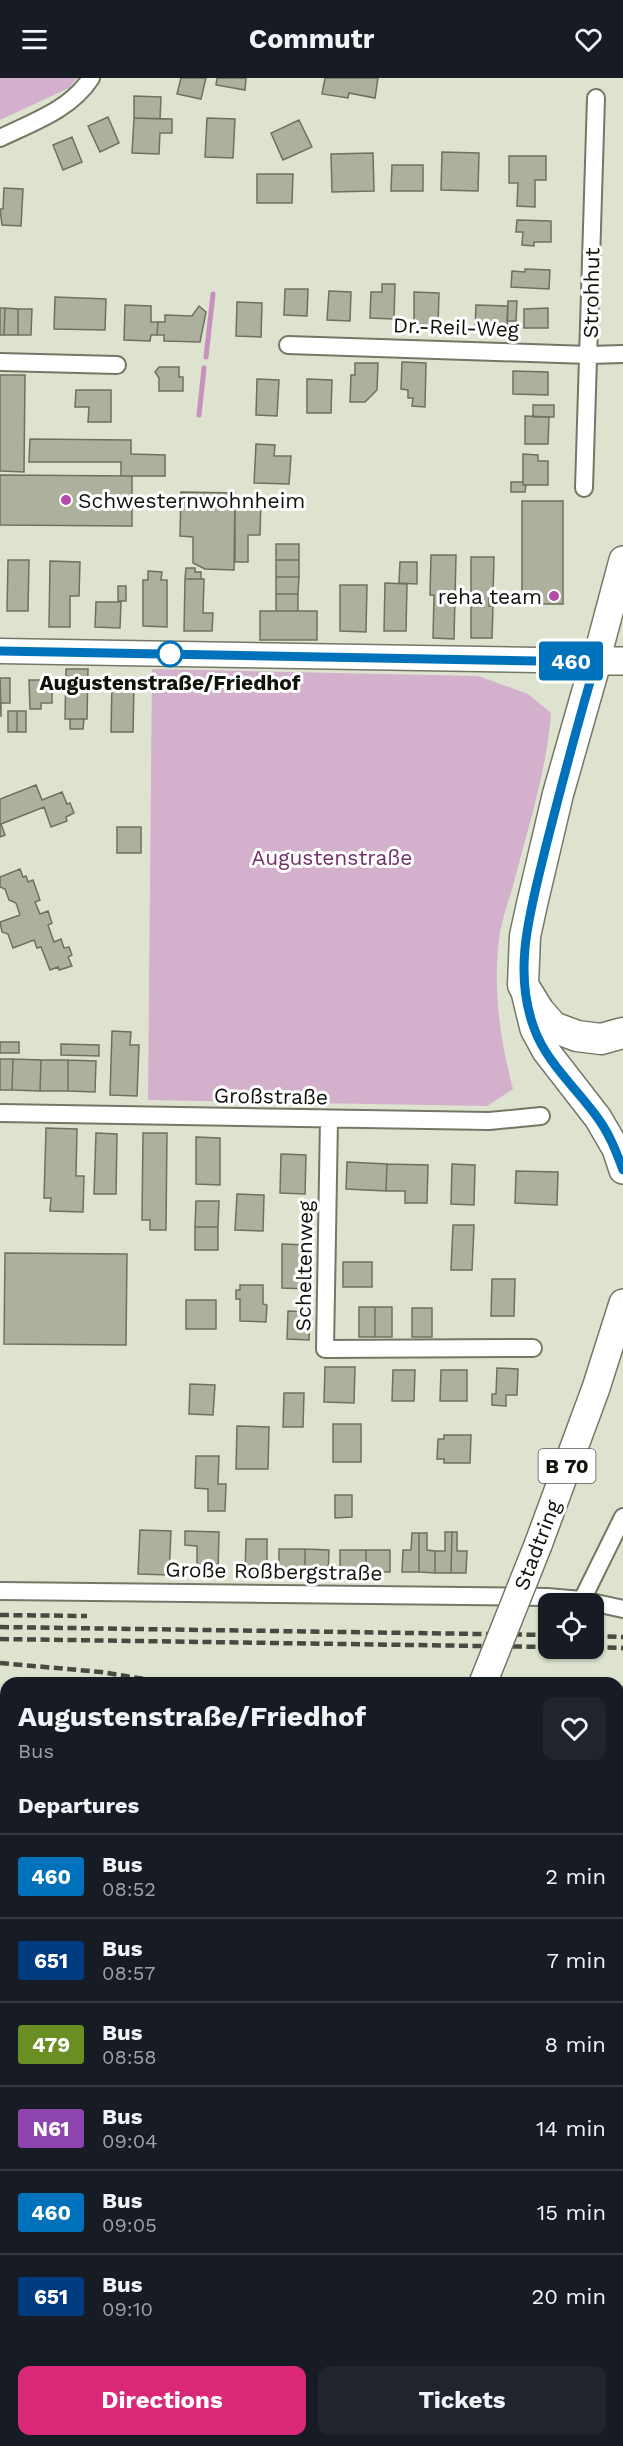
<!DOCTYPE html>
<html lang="en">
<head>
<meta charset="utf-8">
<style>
	:root { --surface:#171b24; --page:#20242c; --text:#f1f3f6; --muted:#9ea1a6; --line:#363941; --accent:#db2777 }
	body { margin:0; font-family:"Work Sans",sans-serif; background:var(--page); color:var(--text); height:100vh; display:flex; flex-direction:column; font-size:22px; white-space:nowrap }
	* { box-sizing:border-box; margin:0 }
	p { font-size:20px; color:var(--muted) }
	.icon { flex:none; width:33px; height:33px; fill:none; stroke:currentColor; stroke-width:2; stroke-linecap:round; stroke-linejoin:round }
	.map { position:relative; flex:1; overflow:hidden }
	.drawer { position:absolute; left:0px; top:1599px; width:624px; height:770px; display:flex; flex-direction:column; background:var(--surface); border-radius:18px 18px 0 0; box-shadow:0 2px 4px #0004 }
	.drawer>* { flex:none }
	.badge { padding:0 12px; border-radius:4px; font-size:21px; line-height:39px }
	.tools { position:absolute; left:538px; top:1515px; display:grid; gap:12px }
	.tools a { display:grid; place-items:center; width:66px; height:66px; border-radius:12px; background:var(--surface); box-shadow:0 2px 4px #0004; font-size:30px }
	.map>.badge { position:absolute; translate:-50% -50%; box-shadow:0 0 0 3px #fff }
	h2 { padding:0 18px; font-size:22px; line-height:54px }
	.round { display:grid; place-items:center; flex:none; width:63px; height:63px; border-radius:12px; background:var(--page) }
	.head { display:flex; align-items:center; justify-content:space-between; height:102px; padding:0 18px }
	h1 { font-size:28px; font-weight:700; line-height:45px }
	.cta { display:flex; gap:12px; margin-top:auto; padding:12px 18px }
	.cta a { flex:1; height:69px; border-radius:12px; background:var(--accent); color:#fff; font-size:24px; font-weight:700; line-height:69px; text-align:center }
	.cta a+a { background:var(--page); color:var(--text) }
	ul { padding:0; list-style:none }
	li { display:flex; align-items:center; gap:18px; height:84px; padding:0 18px; border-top:2px solid var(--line) }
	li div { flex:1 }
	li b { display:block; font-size:22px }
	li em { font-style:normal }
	li .badge { min-width:66px; font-weight:700; text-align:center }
	header { display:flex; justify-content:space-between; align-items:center; height:78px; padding:0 18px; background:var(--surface); font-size:27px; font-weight:700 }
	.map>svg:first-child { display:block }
	.green { fill:#d3b0cc }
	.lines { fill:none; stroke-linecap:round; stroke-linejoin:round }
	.stream { stroke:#c890be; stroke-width:5 }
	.building { fill:#acb09d; stroke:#6d715f; stroke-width:1.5 }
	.street-casing { stroke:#747766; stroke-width:20 }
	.secondary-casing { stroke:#747766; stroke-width:27 }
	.primary-casing { stroke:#747766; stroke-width:30 }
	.highway-casing { stroke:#747766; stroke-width:33 }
	.street { stroke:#fff; stroke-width:16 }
	.secondary { stroke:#fff; stroke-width:24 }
	.primary { stroke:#fff; stroke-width:27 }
	.highway { stroke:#fff; stroke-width:30 }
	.rail { stroke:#474a40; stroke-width:4.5; stroke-dasharray:9 4.5; stroke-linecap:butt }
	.primary-bridge-casing { stroke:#747766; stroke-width:30; stroke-linecap:butt }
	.primary-bridge { stroke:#fff; stroke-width:27 }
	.line-casing { stroke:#fff; stroke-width:14 }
	.line { stroke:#0072bc; stroke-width:9 }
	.poi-dot { fill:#b649a8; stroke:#fff; stroke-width:2 }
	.stop-dot { fill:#fff; stroke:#0072bc; stroke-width:3 }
	.labels { text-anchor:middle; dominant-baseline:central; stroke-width:6; stroke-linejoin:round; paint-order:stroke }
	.shield { fill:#fff; stroke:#585954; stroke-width:1.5 }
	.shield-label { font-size:20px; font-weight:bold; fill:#10120b }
	.street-label { font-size:21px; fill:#10120b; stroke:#fff }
	.poi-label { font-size:21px; fill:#10120b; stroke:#fff; text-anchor:start }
	.stop-label { font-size:21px; font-weight:bold; fill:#10120b; stroke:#fff }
	.park-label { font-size:21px; fill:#712f68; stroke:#fff }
</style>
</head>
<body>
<header><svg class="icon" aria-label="menu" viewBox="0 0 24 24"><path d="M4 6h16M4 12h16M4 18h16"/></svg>Commutr<svg class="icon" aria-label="heart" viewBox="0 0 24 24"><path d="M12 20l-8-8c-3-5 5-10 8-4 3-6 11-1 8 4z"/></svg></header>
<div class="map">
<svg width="623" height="2368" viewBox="0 0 623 2368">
	<rect width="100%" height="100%" fill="#dee3cf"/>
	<path class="green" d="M 0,0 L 77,0 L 69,10 L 0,42 Z
		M 152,591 L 478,598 L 528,616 L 551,635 C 547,692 528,749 514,804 C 509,823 501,842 499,862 C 493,911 500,962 513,1011 L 487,1028 L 148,1022 Z"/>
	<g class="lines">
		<path class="stream" d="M 206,279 L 213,216
			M 199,337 L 204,290"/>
	</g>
	<path class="building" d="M 181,0 L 206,0 L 201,21 L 177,16 Z
		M 217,0 L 246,0 L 245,12 L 216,7 Z
		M 325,0 L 378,0 L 375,20 L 349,15 L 348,20 L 322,16 Z
		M 134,18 L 161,19 L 160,41 L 134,40 Z
		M 108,39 L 119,65 L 100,74 L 88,48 Z
		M 134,40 L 172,41 L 172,55 L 160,55 L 159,76 L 132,75 Z
		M 207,40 L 235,41 L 233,80 L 205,79 Z
		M 299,42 L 312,69 L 283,82 L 271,55 Z
		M 72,59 L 82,84 L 63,92 L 53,67 Z
		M 442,74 L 479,75 L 478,113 L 441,112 Z
		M 373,75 L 374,113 L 332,114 L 331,76 Z
		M 509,78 L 546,78 L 546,102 L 535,102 L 535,129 L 517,128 L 518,105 L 509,105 Z
		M 392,87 L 423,87 L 423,113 L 391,113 Z
		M 257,96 L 293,96 L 292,125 L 257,125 Z
		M 4,110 L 23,111 L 21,148 L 2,147 L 0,131 L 3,131 Z
		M 517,142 L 551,143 L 551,164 L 534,164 L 534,168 L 522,167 L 523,154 L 516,154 Z
		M 525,191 L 550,192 L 549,211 L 511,209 L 512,193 L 525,194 Z
		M 382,206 L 395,206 L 394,241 L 370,240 L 371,214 L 382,214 Z
		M 285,211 L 308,211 L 307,238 L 284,237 Z
		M 329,213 L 351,214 L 350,243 L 327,242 Z
		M 414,214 L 439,215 L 438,247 L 414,247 Z
		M 55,219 L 106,221 L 105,252 L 54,251 Z
		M 508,223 L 517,223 L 516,243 L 507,243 Z
		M 237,224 L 262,225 L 261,259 L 236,258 Z
		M 125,227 L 151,228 L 151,244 L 158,244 L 157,257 L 151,257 L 150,263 L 124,262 Z
		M 476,227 L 508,228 L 507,253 L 475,252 Z
		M 199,228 L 206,234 L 200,264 L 164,263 L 164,257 L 157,257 L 158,244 L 165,244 L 165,237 L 192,238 Z
		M 0,230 L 5,230 L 4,257 L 0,257 Z
		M 5,230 L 18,231 L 18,257 L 4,257 Z
		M 548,230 L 548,250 L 524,250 L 524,231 Z
		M 18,231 L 32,231 L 31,257 L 18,257 Z
		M 402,284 L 426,285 L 425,329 L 412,328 L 413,320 L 408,320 L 408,312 L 401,311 Z
		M 355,285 L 378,285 L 377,312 L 365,324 L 350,324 L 351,297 L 355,297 Z
		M 159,289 L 179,289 L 179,299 L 183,299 L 183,313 L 159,313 L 159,300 L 155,294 Z
		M 513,293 L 548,294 L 548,317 L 513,316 Z
		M 0,297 L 25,297 L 24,394 L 0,393 Z
		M 257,301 L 279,302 L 277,338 L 256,337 Z
		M 307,301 L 332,302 L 331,335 L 307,335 Z
		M 76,312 L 111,312 L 111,344 L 88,344 L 89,329 L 75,329 Z
		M 533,327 L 554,327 L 554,339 L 533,339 Z
		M 525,338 L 549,339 L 548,366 L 525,366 Z
		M 30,361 L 131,362 L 131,376 L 165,377 L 165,398 L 121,398 L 121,384 L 29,384 Z
		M 256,366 L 275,367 L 274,378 L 291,378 L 289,406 L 254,405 Z
		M 523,376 L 538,377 L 538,383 L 548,383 L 548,407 L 523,407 Z
		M 0,397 L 132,398 L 132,448 L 0,447 Z
		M 511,404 L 523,404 L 523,407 L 526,407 L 525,414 L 511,414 Z
		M 181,414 L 235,415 L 234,492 L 205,491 L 193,485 L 193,459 L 180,458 Z
		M 235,421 L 261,421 L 260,457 L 248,457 L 248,484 L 235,484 Z
		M 522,423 L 563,423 L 563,526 L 522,526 Z
		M 276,466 L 299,466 L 299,482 L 276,482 Z
		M 431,477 L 456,477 L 454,561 L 433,560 L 434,517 L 430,517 Z
		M 471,479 L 494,479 L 493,516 L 489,516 L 489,528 L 493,528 L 492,560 L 471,560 L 471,528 L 476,528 L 476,516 L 471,516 Z
		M 8,482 L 29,482 L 28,533 L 7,533 Z
		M 276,482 L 299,482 L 299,499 L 276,499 Z
		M 50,483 L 80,484 L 79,518 L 70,518 L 70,549 L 49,549 Z
		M 400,484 L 417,484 L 417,506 L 399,505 Z
		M 186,490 L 195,490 L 195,494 L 201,494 L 201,501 L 185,501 Z
		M 148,493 L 162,494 L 161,502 L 167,502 L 167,549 L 143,548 L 143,502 L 148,502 Z
		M 276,499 L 299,499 L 298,516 L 276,516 Z
		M 185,501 L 204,501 L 203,535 L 213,535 L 212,553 L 184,553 Z
		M 385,505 L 407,506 L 406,553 L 384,553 Z
		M 340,507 L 367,507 L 366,554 L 340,553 Z
		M 118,508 L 126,508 L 126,523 L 118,523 Z
		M 276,516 L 298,516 L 298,533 L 276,533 Z
		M 96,524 L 121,524 L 120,550 L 95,549 Z
		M 260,533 L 317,533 L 317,562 L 260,562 Z
		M 66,591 L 88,591 L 87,641 L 65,641 Z
		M 0,600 L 10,600 L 10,625 L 1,625 L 1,639 Z
		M 29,602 L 52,602 L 52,625 L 41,625 L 41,631 L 30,631 Z
		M 112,606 L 134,606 L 133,654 L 111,654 Z
		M 8,633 L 17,633 L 17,654 L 8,654 Z
		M 17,633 L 26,633 L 26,654 L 17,654 Z
		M 70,641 L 84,641 L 83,651 L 70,651 Z
		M 36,707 L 42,722 L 62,714 L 67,726 L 70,725 L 74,735 L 66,739 L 67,743 L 51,749 L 44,729 L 1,746 L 5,757 L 0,759 L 0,721 Z
		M 117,749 L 141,749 L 141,775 L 117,775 Z
		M 20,791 L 23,799 L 26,798 L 28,804 L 33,802 L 40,822 L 35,824 L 40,836 L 48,833 L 52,845 L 48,847 L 54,864 L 61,861 L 64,870 L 69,869 L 72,877 L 68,879 L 72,888 L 59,892 L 58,889 L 50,892 L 41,869 L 37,870 L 34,862 L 13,870 L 8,856 L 2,854 L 0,844 L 20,837 L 16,825 L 9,822 L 5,811 L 0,809 L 0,799 Z
		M 112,953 L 131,954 L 130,967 L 139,967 L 137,1018 L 110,1017 Z
		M 0,964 L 19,964 L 19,975 L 0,975 Z
		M 61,966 L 99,967 L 99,978 L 61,977 Z
		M 0,981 L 13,981 L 12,1012 L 0,1012 Z
		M 13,981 L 41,982 L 40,1013 L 12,1012 Z
		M 41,982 L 68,982 L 68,1013 L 40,1013 Z
		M 68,982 L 96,983 L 95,1014 L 68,1013 Z
		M 46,1050 L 77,1051 L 76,1098 L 84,1098 L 83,1134 L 50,1133 L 51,1120 L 44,1120 Z
		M 96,1055 L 117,1056 L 116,1116 L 94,1116 Z
		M 143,1055 L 167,1055 L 166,1152 L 150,1152 L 150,1142 L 142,1142 Z
		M 196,1059 L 220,1060 L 220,1107 L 196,1106 Z
		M 281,1076 L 306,1077 L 305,1116 L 280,1115 Z
		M 347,1084 L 387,1086 L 386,1113 L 346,1111 Z
		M 387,1086 L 428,1087 L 427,1125 L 405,1125 L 405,1113 L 386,1113 Z
		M 452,1086 L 475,1087 L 474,1127 L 451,1126 Z
		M 516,1093 L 558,1094 L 557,1127 L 515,1125 Z
		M 237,1116 L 264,1117 L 263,1153 L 235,1152 Z
		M 196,1123 L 219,1123 L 218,1149 L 195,1149 Z
		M 453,1147 L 474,1147 L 472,1192 L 451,1192 Z
		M 195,1149 L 218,1149 L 218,1172 L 195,1172 Z
		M 282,1166 L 308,1167 L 307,1211 L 282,1210 Z
		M 5,1175 L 127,1176 L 126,1267 L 4,1266 Z
		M 343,1184 L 372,1184 L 372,1209 L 343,1209 Z
		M 492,1201 L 515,1201 L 514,1238 L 491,1238 Z
		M 240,1207 L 263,1207 L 263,1226 L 267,1227 L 266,1244 L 240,1243 L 240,1221 L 236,1221 L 236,1212 L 240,1212 Z
		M 186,1222 L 216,1222 L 216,1251 L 186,1251 Z
		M 359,1229 L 375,1229 L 375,1259 L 359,1259 Z
		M 375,1229 L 392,1229 L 392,1259 L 375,1259 Z
		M 412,1230 L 432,1230 L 432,1259 L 412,1259 Z
		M 288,1233 L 310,1234 L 309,1262 L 287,1261 Z
		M 325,1289 L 355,1289 L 354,1325 L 324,1324 Z
		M 497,1290 L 518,1291 L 517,1317 L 506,1317 L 506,1328 L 492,1327 L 492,1316 L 496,1316 Z
		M 393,1292 L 415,1292 L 414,1323 L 392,1323 Z
		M 441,1292 L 467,1292 L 467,1323 L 440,1323 Z
		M 190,1306 L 215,1307 L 213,1337 L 189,1336 Z
		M 284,1315 L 304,1315 L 303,1349 L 283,1349 Z
		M 333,1346 L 361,1346 L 361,1384 L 333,1384 Z
		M 237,1348 L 269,1349 L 268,1391 L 236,1391 Z
		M 444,1357 L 471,1357 L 470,1385 L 444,1385 L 444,1381 L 437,1381 L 438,1361 L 444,1361 Z
		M 196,1378 L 219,1378 L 218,1406 L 226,1406 L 225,1433 L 208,1433 L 208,1411 L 195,1410 Z
		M 335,1417 L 352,1417 L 352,1439 L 335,1440 Z
		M 140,1452 L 171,1453 L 169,1497 L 138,1496 Z
		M 185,1453 L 219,1454 L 218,1493 L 197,1493 L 197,1468 L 185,1467 Z
		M 445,1454 L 452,1454 L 451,1495 L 435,1495 L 435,1473 L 445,1473 Z
		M 452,1454 L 457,1454 L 457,1473 L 467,1473 L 466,1495 L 451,1495 Z
		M 412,1455 L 419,1455 L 419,1494 L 402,1494 L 403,1472 L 411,1472 Z
		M 419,1455 L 427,1455 L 427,1472 L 435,1473 L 435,1495 L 419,1494 Z
		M 246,1461 L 267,1461 L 267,1496 L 245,1496 Z
		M 279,1471 L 305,1471 L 305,1495 L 279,1495 Z
		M 305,1471 L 329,1472 L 328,1496 L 305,1495 Z
		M 340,1472 L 366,1472 L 366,1494 L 340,1494 Z
		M 366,1472 L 390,1472 L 390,1494 L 366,1494 Z
		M 619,1608 L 623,1609 L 623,1664 L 618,1664 Z
		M 2,1823 L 6,1824 L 6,1852 L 0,1850 Z
		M 0,1921 L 6,1923 L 6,1954 L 1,1969 Z
		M 6,2012 L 6,2068 L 0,2066 L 0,2030 Z
		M 6,2123 L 6,2150 L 0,2154 L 0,2126 Z
		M 623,2143 L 623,2171 L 618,2169 L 618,2153 Z
		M 618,2260 L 623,2263 L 623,2281 L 618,2283 Z
		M 43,2362 L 67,2362 L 70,2368 L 38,2368 L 37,2366 Z
		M 235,2362 L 245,2365 L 246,2362 L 256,2362 L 265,2367 L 232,2368 Z
		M 358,2362 L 402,2362 L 400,2368 L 364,2368 L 357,2365 Z
		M 539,2362 L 545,2362 L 547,2365 L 553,2362 L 570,2362 L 572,2368 L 527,2368 Z"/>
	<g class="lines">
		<defs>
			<path id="street" d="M 0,60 C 33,44 70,32 91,0
				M 288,267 L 589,277 L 623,276
				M 0,284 L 117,287
				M 584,410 L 596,20
				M 0,1035 L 489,1043 L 541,1038
				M 329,1041 L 325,1271 L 533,1270
				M 0,1513 L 547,1519 L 582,1522 L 623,1531
				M 582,1522 L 623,1439
				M 0,1899 L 6,1901
				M 618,2193 L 623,2195
				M 618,2295 L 623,2293
				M 213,2368 L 215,2362
				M 474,2368 L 485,2362"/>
			<path id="secondary" d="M 0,573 L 596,583"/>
			<path id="primary" d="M 623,482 L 596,583 L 623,583
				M 525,914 L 534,951 L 546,973 L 598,1040 L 616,1071 L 623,1092
				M 538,1467 L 596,1310 L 623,1225
				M 179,2368 L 182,2362"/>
			<path id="highway" d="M 596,583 L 558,716 L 532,826 L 525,858 L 523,907 L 539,933 L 553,949 L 577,958 L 601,961 L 623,955"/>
		</defs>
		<use href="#street" class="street-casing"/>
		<use href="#secondary" class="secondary-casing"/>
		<use href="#primary" class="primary-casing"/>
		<use href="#highway" class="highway-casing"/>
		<use href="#street" class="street"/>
		<use href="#secondary" class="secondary"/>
		<use href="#primary" class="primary"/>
		<use href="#highway" class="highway"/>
		<path class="rail" d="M 0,1537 L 87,1538
			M 0,1549 L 549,1557
			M 594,1558 L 623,1559
			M 0,1561 L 549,1569
			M 594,1569 L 623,1570
			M 0,1585 L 101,1594 L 169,1605
			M 618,1722 L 623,1724"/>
		<defs>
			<path id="primary-bridge" d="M 483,1605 L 538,1467"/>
		</defs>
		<use href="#primary-bridge" class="primary-bridge-casing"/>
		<use href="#primary-bridge" class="primary-bridge"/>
	</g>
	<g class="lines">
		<defs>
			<path id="line" d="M 0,573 L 596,584 C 577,646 561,709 545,772 C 531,831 512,891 534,950 C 546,984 576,1010 597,1039 C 609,1055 616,1073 623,1092"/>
		</defs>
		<use href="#line" class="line-casing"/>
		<use href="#line" class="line"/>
	</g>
	<g class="poi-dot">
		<circle cx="66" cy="422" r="6"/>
		<circle cx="554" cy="518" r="6"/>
	</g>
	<circle class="stop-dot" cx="170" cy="576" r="12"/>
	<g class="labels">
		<rect class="shield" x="538.5" y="1371" width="57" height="34" rx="4.5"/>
		<g class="shield-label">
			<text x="567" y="1388">B 70</text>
		</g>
		<g class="street-label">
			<text transform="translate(591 215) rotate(-89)">Strohhut</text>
			<text transform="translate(456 249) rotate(2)">Dr.-Reil-Weg</text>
			<text transform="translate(271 1018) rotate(1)">Großstraße</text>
			<text transform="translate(304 1188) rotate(-89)">Scheltenweg</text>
			<text transform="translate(537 1467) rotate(-69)">Stadtring</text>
			<text transform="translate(274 1493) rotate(1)">Große Roßbergstraße</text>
		</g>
		<g class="poi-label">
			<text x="78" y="422">Schwesternwohnheim</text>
			<text x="542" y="518" text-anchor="end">reha team</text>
		</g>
		<g class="stop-label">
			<text x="170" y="604">Augustenstraße/Friedhof</text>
		</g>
		<g class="park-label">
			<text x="332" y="779">Augustenstraße</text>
		</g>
	</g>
</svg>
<div class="tools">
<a><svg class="icon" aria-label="locate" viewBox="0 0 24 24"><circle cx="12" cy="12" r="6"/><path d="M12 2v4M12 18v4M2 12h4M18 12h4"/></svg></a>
</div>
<b class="badge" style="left:571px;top:583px;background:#0072bc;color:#fff">460</b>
<section class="drawer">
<div class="head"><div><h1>Augustenstraße/Friedhof</h1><p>Bus</p></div><a class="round"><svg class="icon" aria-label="heart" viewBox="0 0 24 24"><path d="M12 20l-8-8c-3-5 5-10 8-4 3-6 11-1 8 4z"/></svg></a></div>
<h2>Departures</h2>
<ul>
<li><span class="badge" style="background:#0072bc;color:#fff">460</span><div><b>Bus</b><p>08:52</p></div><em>2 min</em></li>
<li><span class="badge" style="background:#003b80;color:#fff">651</span><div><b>Bus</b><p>08:57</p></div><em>7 min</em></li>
<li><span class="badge" style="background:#6b8e23;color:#fff">479</span><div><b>Bus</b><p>08:58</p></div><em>8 min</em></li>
<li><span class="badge" style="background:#8e44ad;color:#fff">N61</span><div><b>Bus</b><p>09:04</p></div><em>14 min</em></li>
<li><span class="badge" style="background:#0072bc;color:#fff">460</span><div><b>Bus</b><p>09:05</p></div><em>15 min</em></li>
<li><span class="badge" style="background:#003b80;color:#fff">651</span><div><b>Bus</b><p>09:10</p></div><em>20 min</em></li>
</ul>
<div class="cta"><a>Directions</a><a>Tickets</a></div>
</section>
</div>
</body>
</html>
